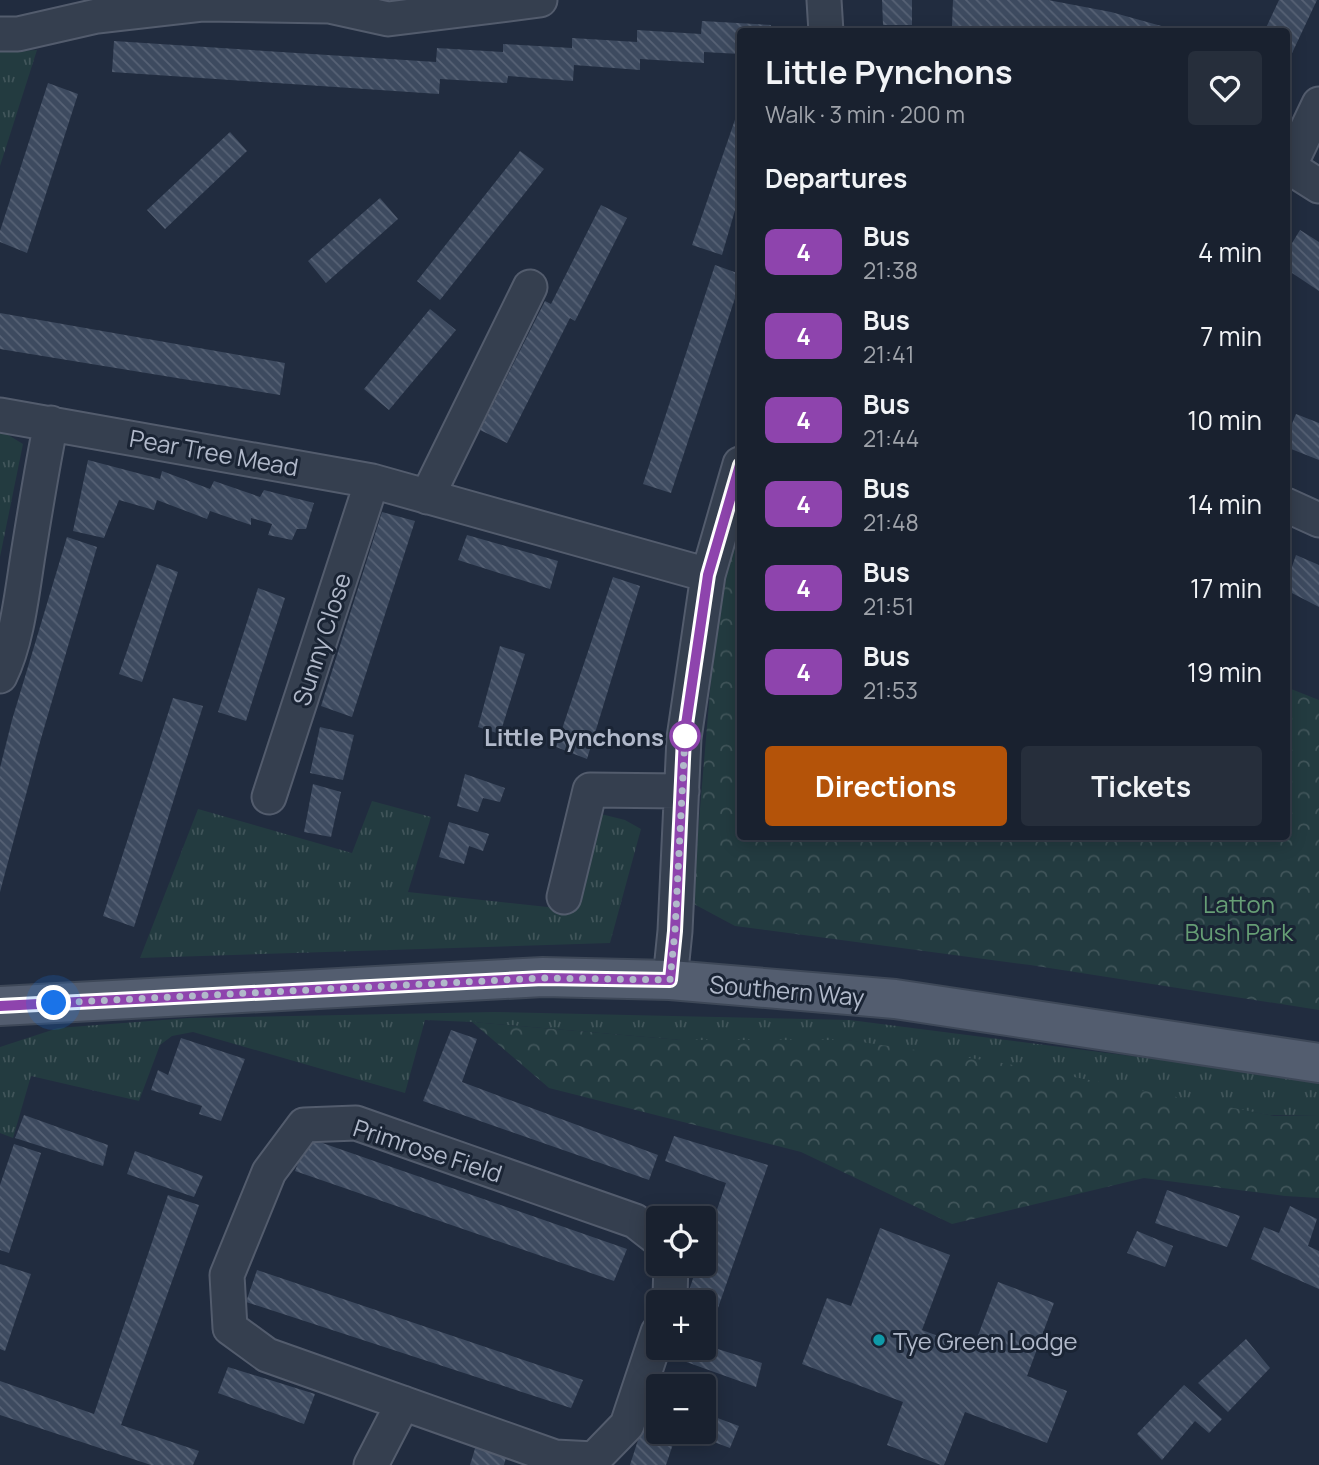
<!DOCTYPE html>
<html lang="en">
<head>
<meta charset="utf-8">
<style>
	:root { --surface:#19212f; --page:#262e3b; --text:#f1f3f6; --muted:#9fa3aa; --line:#373e4b; --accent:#b45309 }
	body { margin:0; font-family:Manrope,sans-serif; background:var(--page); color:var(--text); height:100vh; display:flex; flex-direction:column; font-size:26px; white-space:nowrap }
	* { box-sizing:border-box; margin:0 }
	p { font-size:23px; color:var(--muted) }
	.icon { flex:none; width:38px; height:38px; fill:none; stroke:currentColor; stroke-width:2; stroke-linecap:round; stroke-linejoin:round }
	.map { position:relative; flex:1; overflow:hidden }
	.panel { position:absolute; left:737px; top:28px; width:553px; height:812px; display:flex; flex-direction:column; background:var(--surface); border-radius:7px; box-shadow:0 4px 18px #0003,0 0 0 2px var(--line) }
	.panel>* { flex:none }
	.badge { padding:0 14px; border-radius:10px; font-size:24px; line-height:46px }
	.controls { position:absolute; left:646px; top:1206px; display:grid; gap:14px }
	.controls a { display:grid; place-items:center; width:70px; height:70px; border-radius:7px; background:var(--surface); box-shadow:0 4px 18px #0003,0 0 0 2px var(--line); font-size:35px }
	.you { position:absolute; width:35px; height:35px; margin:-18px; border:5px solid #fff; border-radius:50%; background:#1a73e8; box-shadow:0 0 0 10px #1a73e833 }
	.map>.badge { position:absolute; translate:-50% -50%; box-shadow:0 0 0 4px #fff }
	h2 { padding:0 28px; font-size:26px; line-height:63px }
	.round { display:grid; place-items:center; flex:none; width:74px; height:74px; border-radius:7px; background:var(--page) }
	.head { display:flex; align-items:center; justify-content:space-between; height:119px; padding:0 28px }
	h1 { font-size:33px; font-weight:700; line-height:52px }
	.button { display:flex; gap:14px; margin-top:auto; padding:14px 28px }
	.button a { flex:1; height:80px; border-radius:7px; background:var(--accent); color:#fff; font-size:28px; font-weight:700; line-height:80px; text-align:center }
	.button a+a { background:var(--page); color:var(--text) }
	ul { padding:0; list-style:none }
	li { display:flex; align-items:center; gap:21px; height:84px; padding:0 28px }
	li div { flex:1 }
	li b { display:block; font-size:26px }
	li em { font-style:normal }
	li .badge { min-width:77px; font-weight:700; text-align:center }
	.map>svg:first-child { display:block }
	.grass { fill:url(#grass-tufts) }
	.forest { fill:url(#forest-crowns) }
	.building { fill:url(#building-back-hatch) }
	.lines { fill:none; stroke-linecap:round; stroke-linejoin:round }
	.minor-casing { stroke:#535c6d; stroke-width:37 }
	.major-casing { stroke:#3e4858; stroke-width:42 }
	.minor { stroke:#353f4f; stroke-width:33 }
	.major { stroke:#535d6f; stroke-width:38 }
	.line-casing { stroke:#fff; stroke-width:16 }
	.line { stroke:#8e44ad; stroke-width:10 }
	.walk { stroke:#b1b9ca; stroke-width:7; stroke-dasharray:0 12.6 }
	.stop-dot { fill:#fff; stroke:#8e44ad; stroke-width:3.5 }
	.culture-dot { fill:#0f9aa8; stroke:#1a2434; stroke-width:2.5 }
	.labels { text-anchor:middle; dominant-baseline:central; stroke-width:6; stroke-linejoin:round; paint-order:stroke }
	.street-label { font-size:24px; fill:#b1b9ca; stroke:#1a2434 }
	.stop-label { font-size:24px; font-weight:bold; fill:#b1b9ca; stroke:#1a2434; text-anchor:end }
	.park-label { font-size:24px; fill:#669e75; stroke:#1a2434 }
	.poi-label { font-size:24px; fill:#b1b9ca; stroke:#1a2434; text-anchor:start }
</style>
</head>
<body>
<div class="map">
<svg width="1319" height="1465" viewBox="0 0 1319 1465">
	<defs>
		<pattern id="grass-tufts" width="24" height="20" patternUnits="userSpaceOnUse" patternTransform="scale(1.75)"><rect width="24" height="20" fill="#233b40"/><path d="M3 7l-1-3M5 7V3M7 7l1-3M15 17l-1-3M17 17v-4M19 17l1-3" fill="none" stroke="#41555a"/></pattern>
		<pattern id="forest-crowns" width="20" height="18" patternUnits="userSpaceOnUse" patternTransform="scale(1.75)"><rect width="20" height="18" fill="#233b40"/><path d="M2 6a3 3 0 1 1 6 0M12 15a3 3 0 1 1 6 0" fill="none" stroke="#41555a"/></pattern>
		<pattern id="building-back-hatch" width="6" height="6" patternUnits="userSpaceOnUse" patternTransform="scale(1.75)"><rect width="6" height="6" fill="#3d4a5f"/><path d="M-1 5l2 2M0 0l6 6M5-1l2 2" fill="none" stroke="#576275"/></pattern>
	</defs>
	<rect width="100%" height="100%" fill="#212c3f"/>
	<path class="grass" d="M 37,50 L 0,166 L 0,52 Z
		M 0,430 L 23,444 L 0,557 Z
		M 372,801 L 431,817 L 408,892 L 557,908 L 601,814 L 625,820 L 641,829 L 610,943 L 140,958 L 198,809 L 352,853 Z
		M 494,1012 L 850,1020 L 1319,1080 L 1319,1116 L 1269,1115 L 847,1040 L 681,1040 L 472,1022 L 425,1020 L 405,1093 L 193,1032 L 172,1036 L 160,1045 L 139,1101 L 31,1076 L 13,1138 L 0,1133 L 0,1047 L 58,1028 L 189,1018 Z"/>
	<path class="forest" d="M 740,533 L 740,836 L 1286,836 L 1286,687 L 1319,700 L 1319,1010 L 1030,965 L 735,926 L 692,903 L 719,585 Z
		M 472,1022 L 681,1040 L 848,1040 L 997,1062 L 1274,1116 L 1319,1116 L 1319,1198 L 1285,1196 L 1144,1178 L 952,1224 L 801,1152 L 549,1088 Z"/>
	<path class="building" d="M 882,0 L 912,0 L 912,25 L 883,25 Z
		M 953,0 L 1048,0 L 1111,12 L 1183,32 L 1030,32 L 952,26 Z
		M 1279,0 L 1317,0 L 1286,66 L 1286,32 L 1264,32 Z
		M 702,21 L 771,25 L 770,32 L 740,32 L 740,54 L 704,52 L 704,63 L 640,59 L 640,70 L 574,65 L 573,81 L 508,76 L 507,83 L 440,79 L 439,94 L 112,72 L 114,41 L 436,62 L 437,48 L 503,52 L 503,44 L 572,48 L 572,38 L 637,42 L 637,30 L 701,34 Z
		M 48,83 L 78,94 L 27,253 L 0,242 L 0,231 Z
		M 740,105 L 740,193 L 722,255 L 692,245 Z
		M 230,132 L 247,151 L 165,229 L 147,210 Z
		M 520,151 L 544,169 L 440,300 L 417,281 Z
		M 380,198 L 398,219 L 326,283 L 308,261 Z
		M 601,205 L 627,218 L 575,321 L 570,318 L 507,443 L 480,430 L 545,301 L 551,304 Z
		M 1300,230 L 1319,242 L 1319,291 L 1286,269 L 1286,253 Z
		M 715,265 L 740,274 L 740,283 L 671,493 L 643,484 Z
		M 430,309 L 456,330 L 389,410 L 364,389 Z
		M 0,313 L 285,363 L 280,395 L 0,349 Z
		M 1296,414 L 1319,423 L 1319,460 L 1286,447 L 1286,438 Z
		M 88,460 L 160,479 L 162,471 L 210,489 L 214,481 L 260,497 L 264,490 L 314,503 L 306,529 L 297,529 L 292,540 L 268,535 L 272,524 L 251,518 L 251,525 L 210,511 L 207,519 L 157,500 L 154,510 L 119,500 L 104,538 L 73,531 Z
		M 382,512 L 415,521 L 352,717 L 321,706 Z
		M 467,535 L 558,561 L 550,589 L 458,560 Z
		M 67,537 L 97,547 L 40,742 L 0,892 L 0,768 L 12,720 Z
		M 1296,555 L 1319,565 L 1319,607 L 1286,590 L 1286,584 Z
		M 157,564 L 178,572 L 142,682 L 119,674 Z
		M 613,577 L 640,586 L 587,759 L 556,747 Z
		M 258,588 L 285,598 L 246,721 L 218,712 Z
		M 500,646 L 525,654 L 500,734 L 478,727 Z
		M 173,698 L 203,706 L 134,927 L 103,916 Z
		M 320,727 L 354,735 L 343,780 L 310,773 Z
		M 465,774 L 505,788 L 500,802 L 483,798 L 478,812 L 457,806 Z
		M 313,784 L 341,792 L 331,837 L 304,832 Z
		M 449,822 L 489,834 L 483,851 L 469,846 L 464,864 L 439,857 Z
		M 451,1030 L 477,1039 L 462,1082 L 658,1155 L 649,1180 L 423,1101 Z
		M 181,1038 L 245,1059 L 221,1121 L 199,1114 L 202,1106 L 151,1090 L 158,1070 L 168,1075 Z
		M 24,1115 L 108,1145 L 103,1166 L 15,1138 Z
		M 674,1136 L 768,1165 L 705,1345 L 762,1363 L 756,1387 L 678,1359 L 682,1348 L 704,1348 L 704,1302 L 685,1302 L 698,1264 L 704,1264 L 704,1248 L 726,1183 L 665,1161 Z
		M 308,1138 L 627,1249 L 614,1281 L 295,1171 Z
		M 14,1144 L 41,1153 L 9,1253 L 0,1250 L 0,1185 Z
		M 135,1151 L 203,1176 L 194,1197 L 127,1174 Z
		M 1167,1190 L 1240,1216 L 1227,1247 L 1155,1223 Z
		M 168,1195 L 199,1205 L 121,1425 L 199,1451 L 193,1465 L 151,1465 L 0,1415 L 0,1381 L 94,1414 Z
		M 1290,1206 L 1317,1219 L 1308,1246 L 1319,1251 L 1319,1289 L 1251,1259 L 1264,1227 L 1279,1233 Z
		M 880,1228 L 950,1255 L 922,1330 L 973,1349 L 998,1282 L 1054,1303 L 1027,1376 L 1067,1391 L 1047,1443 L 965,1412 L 944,1465 L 941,1465 L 887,1445 L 903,1402 L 802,1364 L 827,1298 L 851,1306 Z
		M 1137,1231 L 1173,1246 L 1165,1267 L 1127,1253 Z
		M 0,1264 L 31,1274 L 5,1351 L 0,1349 Z
		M 257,1270 L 583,1380 L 571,1408 L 246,1302 Z
		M 1246,1339 L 1270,1368 L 1228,1412 L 1198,1383 Z
		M 228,1367 L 315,1394 L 304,1424 L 218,1393 Z
		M 1184,1385 L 1222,1419 L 1209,1433 L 1195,1421 L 1162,1460 L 1137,1434 Z
		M 704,1413 L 739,1426 L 730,1448 L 687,1432 L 704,1432 Z
		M 644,1421 L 658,1426 L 658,1432 L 677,1432 L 666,1465 L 630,1465 Z
		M 477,1442 L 507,1454 L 504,1465 L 470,1465 Z"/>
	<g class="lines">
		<defs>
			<path id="minor" d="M 824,0 L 826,32
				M 0,34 L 18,34 L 97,16 L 202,4 L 329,6 L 388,19 L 540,0
				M 1286,166 L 1289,167 L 1319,104
				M 1289,167 L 1319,186
				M 0,415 L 372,481 L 708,575
				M 427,497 L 530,287
				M 1286,505 L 1319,520
				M 0,676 C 17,642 22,593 28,555 C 35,511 42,467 51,423
				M 269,797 L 372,481
				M 564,897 L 590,790 L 682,791
				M 670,980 L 675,931 L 684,738 L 708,575 L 740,464
				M 658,1239 L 635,1221 L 356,1123 L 304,1125 L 269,1172 L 227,1275 L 230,1328 L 267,1355 L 555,1457 L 594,1459 L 627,1425 L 658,1332
				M 668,1302 L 670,1297 L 671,1264
				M 371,1465 L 403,1403"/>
			<path id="major" d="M 0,1006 L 543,977 L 670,980 L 895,999 L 1319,1063"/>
		</defs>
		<use href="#minor" class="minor-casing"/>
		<use href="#major" class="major-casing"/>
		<use href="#minor" class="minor"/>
		<use href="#major" class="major"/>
	</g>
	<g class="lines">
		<defs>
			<path id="line" d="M 0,1006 L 543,978 L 670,980 L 675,931 L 684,738 L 708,575 L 740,465"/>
		</defs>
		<use href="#line" class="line-casing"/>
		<use href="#line" class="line"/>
		<path class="walk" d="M 54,1003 L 543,978 L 670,980 L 675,931 L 685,736"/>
	</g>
	<circle class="stop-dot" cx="685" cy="736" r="14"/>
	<circle class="culture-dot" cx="879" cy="1340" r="7"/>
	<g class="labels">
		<g class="street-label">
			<text transform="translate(214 452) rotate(10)">Pear Tree Mead</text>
			<text transform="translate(321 639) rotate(-72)">Sunny Close</text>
			<text transform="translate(787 990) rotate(5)">Southern Way</text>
			<text transform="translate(428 1150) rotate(18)">Primrose Field</text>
		</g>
		<g class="stop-label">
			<text x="664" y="736">Little Pynchons</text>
		</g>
		<g class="park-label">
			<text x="1239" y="903">Latton<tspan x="1239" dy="28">Bush Park</tspan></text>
		</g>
		<g class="poi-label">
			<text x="893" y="1340">Tye Green Lodge</text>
		</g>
	</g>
</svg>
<div class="controls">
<a><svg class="icon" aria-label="locate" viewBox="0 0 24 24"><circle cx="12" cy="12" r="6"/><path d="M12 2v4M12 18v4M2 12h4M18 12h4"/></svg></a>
<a>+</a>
<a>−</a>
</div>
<div class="you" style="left:54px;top:1003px"></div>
<section class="panel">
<div class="head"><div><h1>Little Pynchons</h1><p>Walk · 3 min · 200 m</p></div><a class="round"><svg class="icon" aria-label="heart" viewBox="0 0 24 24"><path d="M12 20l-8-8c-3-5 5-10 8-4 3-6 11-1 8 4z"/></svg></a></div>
<h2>Departures</h2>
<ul>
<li><span class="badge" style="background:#8e44ad;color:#fff">4</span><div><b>Bus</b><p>21:38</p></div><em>4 min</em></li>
<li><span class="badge" style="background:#8e44ad;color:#fff">4</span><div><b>Bus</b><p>21:41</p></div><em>7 min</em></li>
<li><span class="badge" style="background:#8e44ad;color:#fff">4</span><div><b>Bus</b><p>21:44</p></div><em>10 min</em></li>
<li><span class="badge" style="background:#8e44ad;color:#fff">4</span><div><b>Bus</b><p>21:48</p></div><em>14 min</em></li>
<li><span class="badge" style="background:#8e44ad;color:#fff">4</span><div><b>Bus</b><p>21:51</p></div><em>17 min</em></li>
<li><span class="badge" style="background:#8e44ad;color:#fff">4</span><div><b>Bus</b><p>21:53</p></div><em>19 min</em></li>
</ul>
<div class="button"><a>Directions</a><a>Tickets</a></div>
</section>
</div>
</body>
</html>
